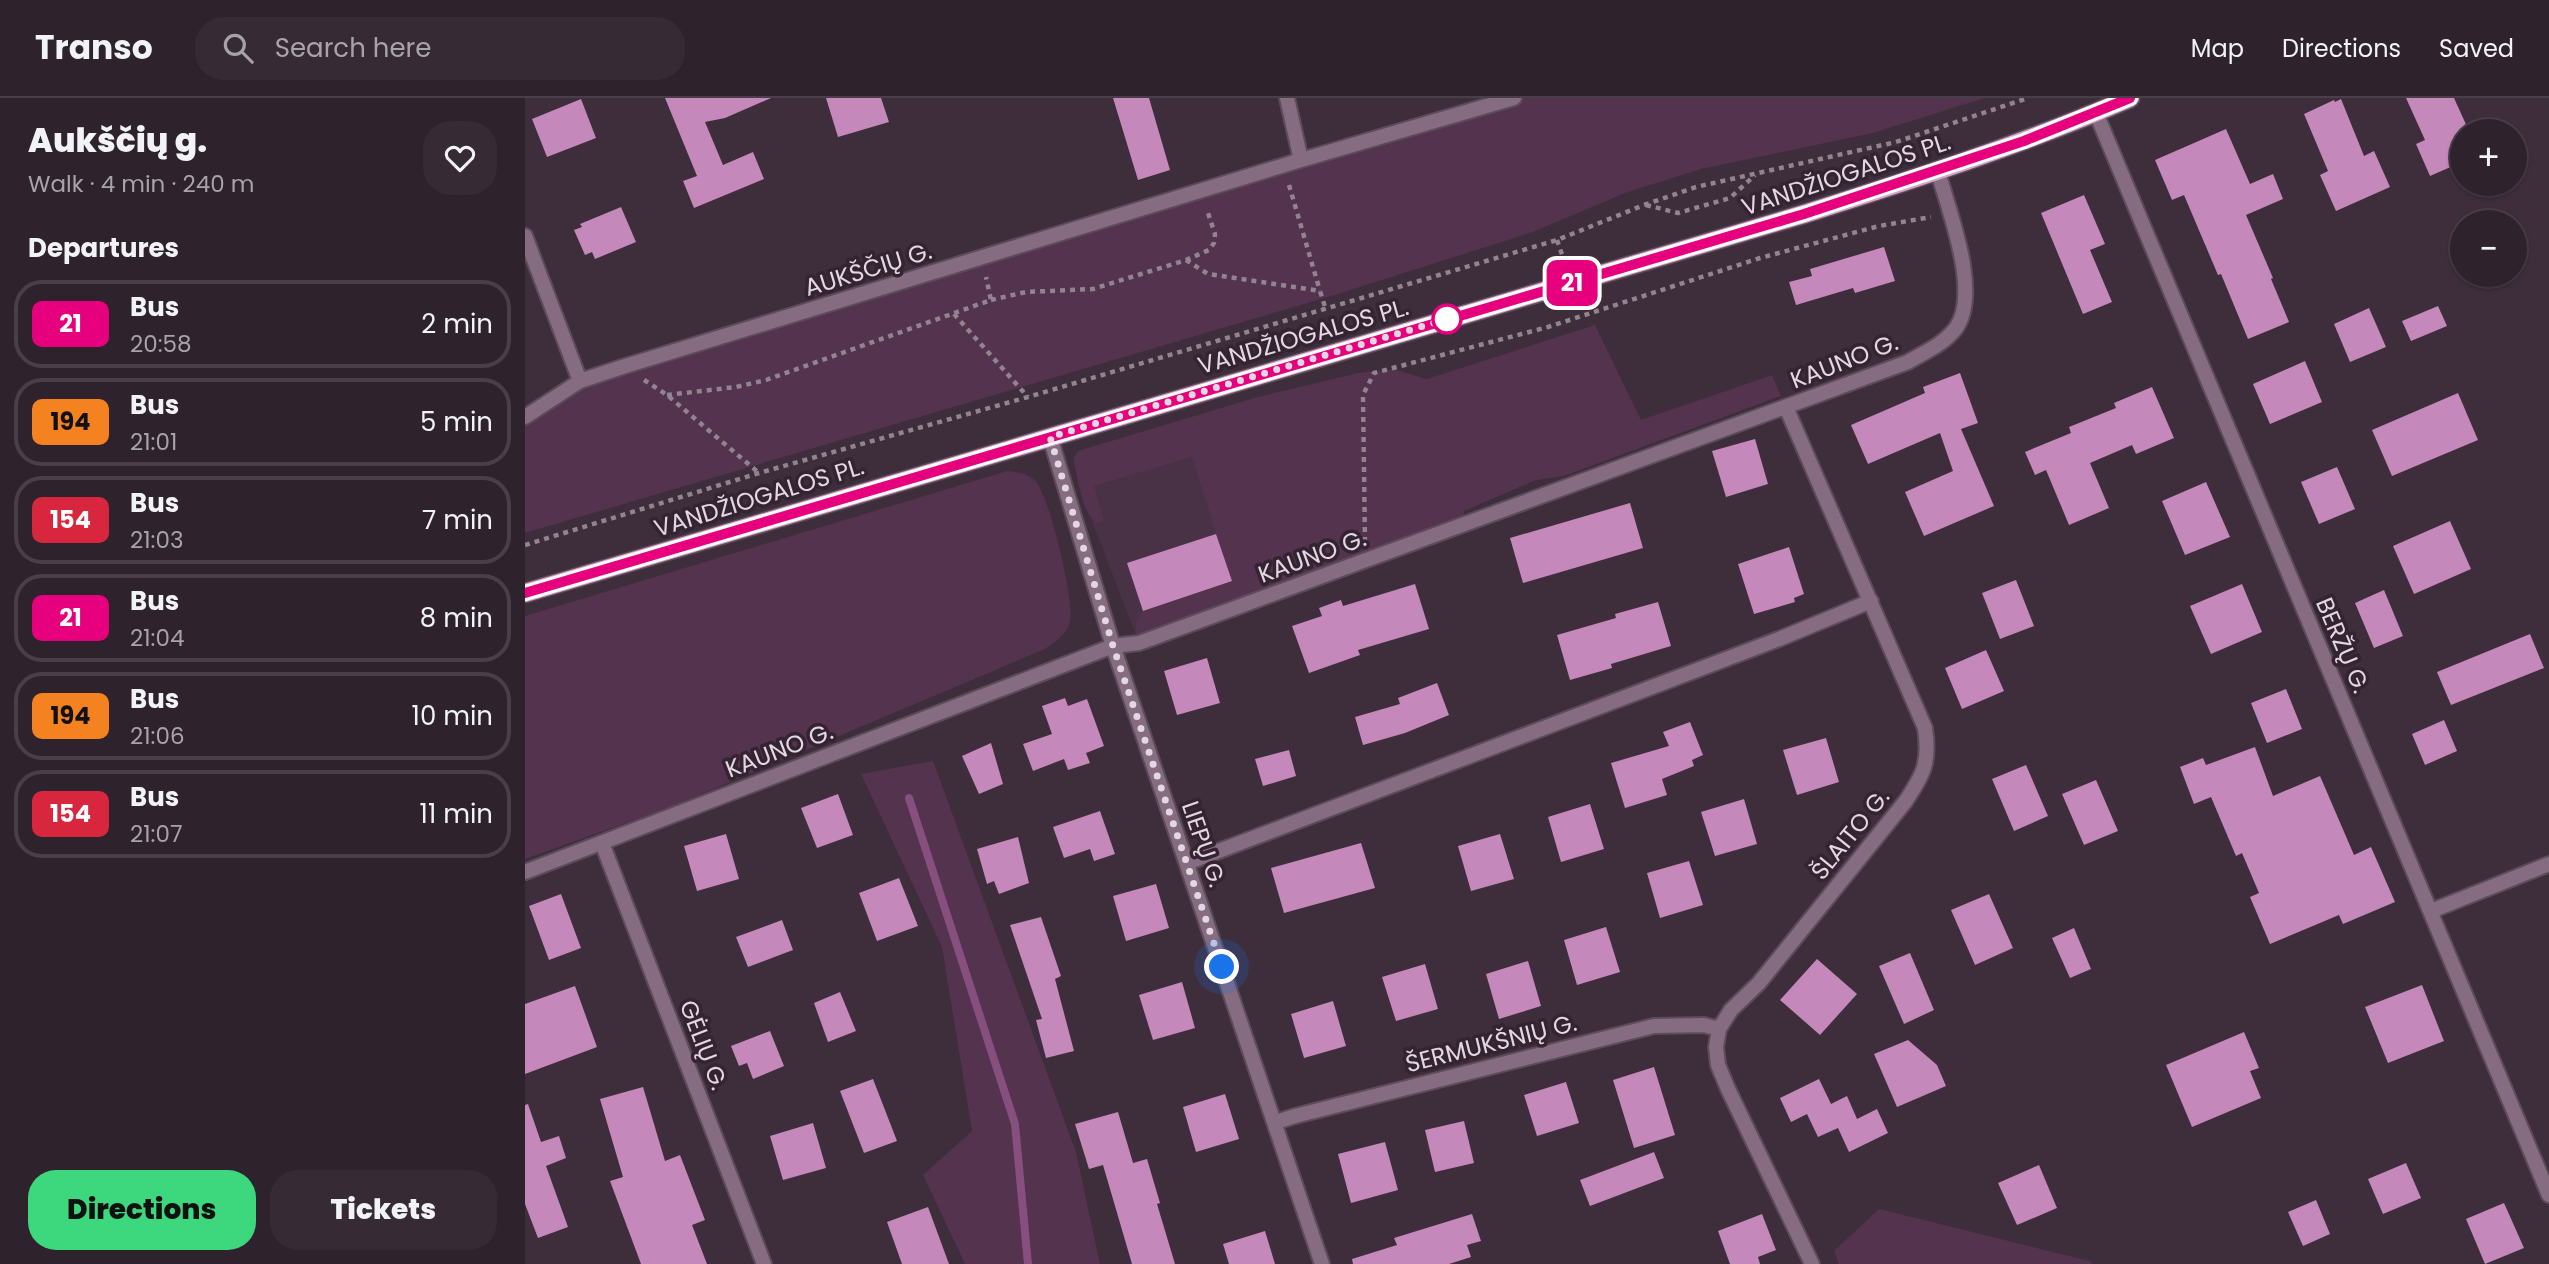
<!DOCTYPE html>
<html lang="en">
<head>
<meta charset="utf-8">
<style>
	:root { --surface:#2e222c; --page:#362a34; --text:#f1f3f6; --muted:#a7a4a9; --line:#493f48; --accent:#3dd77e }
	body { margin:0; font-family:Poppins,sans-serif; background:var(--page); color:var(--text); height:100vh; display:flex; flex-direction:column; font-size:26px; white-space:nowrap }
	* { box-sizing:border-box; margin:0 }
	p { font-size:23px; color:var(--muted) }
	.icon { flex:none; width:38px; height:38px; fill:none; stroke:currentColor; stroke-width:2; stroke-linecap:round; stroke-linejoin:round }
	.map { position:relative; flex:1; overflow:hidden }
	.drawer { display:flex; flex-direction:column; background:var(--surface); width:525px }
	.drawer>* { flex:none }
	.badge { padding:0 14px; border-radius:10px; font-size:24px; line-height:46px }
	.controls { position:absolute; left:1925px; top:21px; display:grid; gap:14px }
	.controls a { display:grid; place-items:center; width:77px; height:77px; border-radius:50%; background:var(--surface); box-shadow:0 2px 5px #0004,0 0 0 2px var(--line); font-size:35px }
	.you { position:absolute; width:35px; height:35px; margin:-18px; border:5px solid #fff; border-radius:50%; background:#1a73e8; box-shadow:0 0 0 10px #1a73e833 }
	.map>.badge { position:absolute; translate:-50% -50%; box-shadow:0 0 0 4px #fff }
	h2 { padding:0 28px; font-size:26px; line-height:63px }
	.round { display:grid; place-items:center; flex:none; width:74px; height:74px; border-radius:28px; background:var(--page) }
	.headline { display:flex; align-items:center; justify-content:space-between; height:119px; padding:0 28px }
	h1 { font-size:33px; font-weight:800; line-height:52px }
	.primary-button { display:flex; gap:14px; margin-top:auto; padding:14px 28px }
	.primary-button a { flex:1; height:80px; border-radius:28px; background:var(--accent); color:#111; font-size:28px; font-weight:800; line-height:80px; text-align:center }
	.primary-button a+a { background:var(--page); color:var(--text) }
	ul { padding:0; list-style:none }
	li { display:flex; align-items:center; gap:21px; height:88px; margin:0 14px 10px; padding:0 14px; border:4px solid var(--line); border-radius:28px }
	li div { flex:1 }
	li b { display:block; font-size:26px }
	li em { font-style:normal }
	li .badge { min-width:77px; font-weight:700; text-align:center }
	header { display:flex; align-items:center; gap:42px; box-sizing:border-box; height:98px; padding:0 35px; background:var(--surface); border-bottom:2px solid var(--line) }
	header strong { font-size:33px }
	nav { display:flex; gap:38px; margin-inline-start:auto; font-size:24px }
	.search { width:490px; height:63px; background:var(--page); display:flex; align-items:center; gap:18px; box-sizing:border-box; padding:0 24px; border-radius:28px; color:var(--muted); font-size:26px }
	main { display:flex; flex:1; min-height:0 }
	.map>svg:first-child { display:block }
	.built { fill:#493245 }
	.green { fill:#53334d }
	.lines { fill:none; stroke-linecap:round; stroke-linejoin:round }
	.stream { stroke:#874f7e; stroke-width:8 }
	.building { fill:#c588ba }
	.lane-casing { stroke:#5c4c59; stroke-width:18 }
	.street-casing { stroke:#5c4c59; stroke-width:18 }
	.primary-casing { stroke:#5c4c59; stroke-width:21 }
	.path { stroke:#91838f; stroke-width:4.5; stroke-dasharray:5 5; stroke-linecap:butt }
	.lane { stroke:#866c81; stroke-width:14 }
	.street { stroke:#866c81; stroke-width:14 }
	.primary { stroke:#d8a3ce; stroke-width:18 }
	.line-casing { stroke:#fff; stroke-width:16 }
	.line { stroke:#e6007e; stroke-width:10 }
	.walk { stroke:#e3d8e1; stroke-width:7; stroke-dasharray:0 12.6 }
	.stop-dot { fill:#fff; stroke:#e6007e; stroke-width:3.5 }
	.labels { text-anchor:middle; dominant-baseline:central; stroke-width:7; stroke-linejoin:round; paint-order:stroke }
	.street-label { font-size:24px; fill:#e3d8e1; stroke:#342331 }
</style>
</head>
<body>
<header>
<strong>Transo</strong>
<div class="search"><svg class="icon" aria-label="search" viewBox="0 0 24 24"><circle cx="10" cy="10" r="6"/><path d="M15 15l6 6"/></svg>Search here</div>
<nav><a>Map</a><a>Directions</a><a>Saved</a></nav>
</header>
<main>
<section class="drawer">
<div class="headline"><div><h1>Aukščių g.</h1><p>Walk · 4 min · 240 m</p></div><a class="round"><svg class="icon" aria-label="heart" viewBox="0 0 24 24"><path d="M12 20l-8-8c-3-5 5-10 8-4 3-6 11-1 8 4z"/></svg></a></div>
<h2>Departures</h2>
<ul>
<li><span class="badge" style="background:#e6007e;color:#fff">21</span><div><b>Bus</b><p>20:58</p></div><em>2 min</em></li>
<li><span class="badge" style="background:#f58220;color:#111">194</span><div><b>Bus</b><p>21:01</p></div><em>5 min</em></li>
<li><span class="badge" style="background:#d7263d;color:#fff">154</span><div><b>Bus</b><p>21:03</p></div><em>7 min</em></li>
<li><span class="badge" style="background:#e6007e;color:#fff">21</span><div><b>Bus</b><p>21:04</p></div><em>8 min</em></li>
<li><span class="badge" style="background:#f58220;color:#111">194</span><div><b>Bus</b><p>21:06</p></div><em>10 min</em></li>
<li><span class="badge" style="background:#d7263d;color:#fff">154</span><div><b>Bus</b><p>21:07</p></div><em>11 min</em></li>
</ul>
<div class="primary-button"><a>Directions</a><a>Tickets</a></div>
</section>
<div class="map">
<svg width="2024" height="1166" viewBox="0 0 2024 1166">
	<rect width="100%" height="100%" fill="#3e2d3b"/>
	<path class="built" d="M 733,299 L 818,445 L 614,545 L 559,402 L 549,360 L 553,353 Z"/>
	<path class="green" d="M 989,0 L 1460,0 L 1348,35 L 1176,71 L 1100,95 L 1008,134 L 813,196 L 0,435 L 0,319 L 55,283 Z
		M 1070,227 L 1116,322 L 1247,277 L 1256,298 L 1039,378 L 1011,382 L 939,413 L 939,426 L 614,545 C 610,532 609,523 618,513 L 706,483 L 667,359 L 569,388 L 579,422 L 573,426 C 557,416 554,384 549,366 L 549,360 L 553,353 L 733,299 L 833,275 L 868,271 L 902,281 Z
		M 482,373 C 492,374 504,375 511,384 C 525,400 550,504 545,524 C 541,537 531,543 520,551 L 146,709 L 0,761 L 0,518 Z
		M 408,663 L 551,1054 L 575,1166 L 440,1166 L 398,1077 L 447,1033 L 417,849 L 336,676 Z
		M 1354,1111 L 1565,1163 L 1567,1166 L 1314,1166 L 1309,1153 Z"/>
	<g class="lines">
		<path class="stream" d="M 384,700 L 490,1026 L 503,1166"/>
	</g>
	<path class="building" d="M 140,0 L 246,0 L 200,20 L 180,24 L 198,67 L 228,54 L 239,81 L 169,110 L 158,83 L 172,78 Z
		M 301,0 L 356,0 L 364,24 L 313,39 Z
		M 588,0 L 624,0 L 645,72 L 613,82 Z
		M 1881,0 L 1929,0 L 1944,33 L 1937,33 L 1937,64 L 1905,78 L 1891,46 L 1900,42 Z
		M 56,1 L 71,40 L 22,59 L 7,21 Z
		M 1816,1 L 1839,58 L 1849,53 L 1865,89 L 1811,113 L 1795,77 L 1803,73 L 1779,16 L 1809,2 L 1810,4 Z
		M 1701,31 L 1725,86 L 1748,76 L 1758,101 L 1721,117 L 1748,180 L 1746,181 L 1764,224 L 1723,241 L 1696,176 L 1693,177 L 1659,97 L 1647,102 L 1630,62 Z
		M 1559,97 L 1580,146 L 1565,152 L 1587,204 L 1558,216 L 1516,115 Z
		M 96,109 L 111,144 L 70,161 L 67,154 L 60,157 L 49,132 L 57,129 L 55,126 Z
		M 1359,149 L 1370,183 L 1330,195 L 1328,190 L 1271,207 L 1264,184 L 1287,178 L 1285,171 Z
		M 1913,208 L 1922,228 L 1886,243 L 1877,223 Z
		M 1844,210 L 1861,249 L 1825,264 L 1809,226 Z
		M 1780,263 L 1797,304 L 1745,326 L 1728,286 Z
		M 1435,275 L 1453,325 L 1436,331 L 1469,408 L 1399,438 L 1380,394 L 1428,373 L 1415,335 L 1343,366 L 1326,327 L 1400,295 L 1398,289 Z
		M 1627,289 L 1649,340 L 1611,356 L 1607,347 L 1565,365 L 1584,410 L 1544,427 L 1521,372 L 1510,377 L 1500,354 L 1546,335 L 1544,329 L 1591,310 L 1589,305 Z
		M 1933,295 L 1953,342 L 1867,378 L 1847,332 Z
		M 1230,341 L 1243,386 L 1201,399 L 1187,353 Z
		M 1812,369 L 1830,411 L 1794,426 L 1776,384 Z
		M 1681,384 L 1705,439 L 1660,457 L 1637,403 Z
		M 1105,405 L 1118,450 L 998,485 L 985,440 Z
		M 1925,423 L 1946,471 L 1889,496 L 1868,448 Z
		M 691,436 L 707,483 L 618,513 L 602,465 Z
		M 1264,449 L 1279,496 L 1269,500 L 1270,504 L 1229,516 L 1213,466 Z
		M 1491,482 L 1509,528 L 1475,541 L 1457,495 Z
		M 890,486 L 904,531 L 833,552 L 835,557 L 784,575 L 767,528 L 797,518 L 794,510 L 816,502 L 818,508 Z
		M 1717,486 L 1737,534 L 1686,556 L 1665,508 Z
		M 1859,492 L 1878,538 L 1849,550 L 1830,505 Z
		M 1133,504 L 1146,548 L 1086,566 L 1087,570 L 1045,582 L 1032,537 L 1091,520 L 1090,516 Z
		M 2005,536 L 2019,570 L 1926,607 L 1912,574 Z
		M 1461,552 L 1479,593 L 1437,611 L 1420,570 Z
		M 682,560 L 695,605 L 652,617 L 639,573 Z
		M 912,585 L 924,617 L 880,635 L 838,647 L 830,619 L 875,606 L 873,600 Z
		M 1761,591 L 1777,631 L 1742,645 L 1726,605 Z
		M 540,600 L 543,608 L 562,601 L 579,648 L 561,655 L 565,665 L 543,672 L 539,661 L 508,673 L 498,646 L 527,636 L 517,608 Z
		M 1919,622 L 1932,653 L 1900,667 L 1887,636 Z
		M 1165,624 L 1178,657 L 1167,662 L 1169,668 L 1137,681 L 1142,697 L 1100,710 L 1086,665 L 1144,648 L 1138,634 Z
		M 1301,640 L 1314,684 L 1272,697 L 1258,652 Z
		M 466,645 L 478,686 L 454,696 L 437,658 Z
		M 1730,649 L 1748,698 L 1795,678 L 1829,757 L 1846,749 L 1870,804 L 1818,826 L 1814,817 L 1745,846 L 1725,799 L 1734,795 L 1717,755 L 1711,758 L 1686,699 L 1669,706 L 1655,669 L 1678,660 L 1681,667 Z
		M 764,652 L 771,678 L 738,688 L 730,661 Z
		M 1501,667 L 1523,718 L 1489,733 L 1467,681 Z
		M 1571,682 L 1593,733 L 1559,747 L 1537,696 Z
		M 313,696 L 328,737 L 292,750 L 276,710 Z
		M 1219,701 L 1232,746 L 1190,758 L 1176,714 Z
		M 1065,706 L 1079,751 L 1036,764 L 1023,719 Z
		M 575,713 L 590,756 L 569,763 L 565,751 L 539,760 L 528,729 Z
		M 201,736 L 214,781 L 172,793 L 159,748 Z
		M 975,736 L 989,781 L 946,793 L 933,748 Z
		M 493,739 L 504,785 L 474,796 L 469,783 L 462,786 L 452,751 Z
		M 836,745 L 850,790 L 759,815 L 746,770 Z
		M 1164,763 L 1178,807 L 1135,820 L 1122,775 Z
		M 374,780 L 393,828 L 352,843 L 334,795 Z
		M 631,786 L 644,830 L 601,843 L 588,798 Z
		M 36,796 L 56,850 L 24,862 L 4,808 Z
		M 1464,796 L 1488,850 L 1450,867 L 1426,812 Z
		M 516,819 L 536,878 L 530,881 L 549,953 L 521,960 L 511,922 L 517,921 L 485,827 Z
		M 257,822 L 268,852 L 223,869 L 211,839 Z
		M 1081,829 L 1095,874 L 1052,887 L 1039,842 Z
		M 1549,830 L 1566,871 L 1545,880 L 1527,840 Z
		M 1385,855 L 1409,912 L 1379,926 L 1354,868 Z
		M 1292,861 L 1332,896 L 1295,937 L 1255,902 Z
		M 1003,863 L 1016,908 L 974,921 L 961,876 Z
		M 900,866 L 913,911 L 871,923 L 857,879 Z
		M 657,884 L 670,930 L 628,942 L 614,897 Z
		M 1897,887 L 1919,943 L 1863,965 L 1840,909 Z
		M 50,888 L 72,949 L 0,976 L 0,906 Z
		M 315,894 L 331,933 L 303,944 L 289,905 Z
		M 808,903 L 821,948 L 779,960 L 766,916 Z
		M 245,933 L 259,968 L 228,981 L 222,965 L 214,968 L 206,948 Z
		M 1719,934 L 1734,970 L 1725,973 L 1736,1000 L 1667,1029 L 1641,967 Z
		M 1383,942 L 1412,967 L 1421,988 L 1372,1009 L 1349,956 Z
		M 1129,969 L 1150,1037 L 1109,1050 L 1088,982 Z
		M 348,981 L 372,1043 L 339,1055 L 315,993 Z
		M 1294,981 L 1306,1006 L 1322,998 L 1332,1021 L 1352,1011 L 1363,1035 L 1324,1054 L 1313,1030 L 1293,1039 L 1282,1016 L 1266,1024 L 1255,1000 Z
		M 1041,984 L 1054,1025 L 1012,1038 L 999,997 Z
		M 118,989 L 140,1063 L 155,1057 L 180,1122 L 167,1127 L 182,1166 L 116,1166 L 85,1083 L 98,1079 L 75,1001 Z
		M 700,996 L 714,1041 L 671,1054 L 658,1009 Z
		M 3,1006 L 16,1044 L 34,1038 L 41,1060 L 21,1068 L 43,1129 L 13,1140 L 0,1106 L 0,1007 Z
		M 593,1014 L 608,1065 L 622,1061 L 635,1105 L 632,1106 L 650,1166 L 607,1166 L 578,1067 L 564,1071 L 550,1026 Z
		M 939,1023 L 949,1065 L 910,1074 L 900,1032 Z
		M 288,1025 L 301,1070 L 258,1082 L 245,1038 Z
		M 860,1044 L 873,1092 L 826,1105 L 813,1056 Z
		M 1129,1054 L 1139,1080 L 1065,1108 L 1055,1082 Z
		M 1881,1065 L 1896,1100 L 1858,1116 L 1843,1081 Z
		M 1514,1067 L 1532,1110 L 1492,1127 L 1473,1085 Z
		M 1791,1102 L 1805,1136 L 1778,1148 L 1763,1114 Z
		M 1979,1105 L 1999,1150 L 1960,1166 L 1941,1121 Z
		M 403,1109 L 424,1166 L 377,1166 L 362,1124 Z
		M 947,1116 L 956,1143 L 942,1147 L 946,1159 L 924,1166 L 828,1166 L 827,1161 L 872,1147 L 869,1140 Z
		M 1237,1116 L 1251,1152 L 1233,1159 L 1235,1166 L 1205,1166 L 1193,1133 Z
		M 740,1133 L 750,1166 L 704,1166 L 698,1146 Z"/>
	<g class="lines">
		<defs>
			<path id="lane" d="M 662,765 L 1254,541 L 1346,503"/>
			<path id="street" d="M 762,0 L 776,62
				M 1571,15 L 2024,1097
				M 0,138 L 55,283
				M 1261,309 L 1400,630 C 1405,664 1399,676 1380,704 L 1234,885 L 1206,912 L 1194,931 L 1191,949 L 1193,967 L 1203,991 L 1287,1166
				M 0,319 L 55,283 L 97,269 L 776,62 L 989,0
				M 525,339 L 588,548 L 797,1166
				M 77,745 L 239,1166
				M 0,774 L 588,548 L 614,545 L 1383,264 C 1400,254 1419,246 1431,230 C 1456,195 1424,113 1413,74
				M 1906,813 L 2024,766
				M 751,1024 L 770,1018 L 1129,928 L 1179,927 L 1194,931"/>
			<path id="primary" d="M 0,495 L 1279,116 C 1389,81 1499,46 1605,0"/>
		</defs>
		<use href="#lane" class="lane-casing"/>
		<use href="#street" class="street-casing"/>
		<use href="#primary" class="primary-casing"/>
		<path class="path" d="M 764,87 L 795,193
			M 1121,107 L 1153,115 L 1205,100 L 1230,77
			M 1032,142 L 1040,165
			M 661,162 L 683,176 L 795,193 L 801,212
			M 466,202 L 501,194 L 568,191 L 661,162 L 684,152 L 689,145 L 690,136 L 682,112
			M 429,216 L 503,299
			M 119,282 L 142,297 L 234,375
			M 142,297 L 211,289 L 241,282 L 466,202 L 461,179
			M 840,444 L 838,297 L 849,275 L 1023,229 L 1235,160 L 1354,128 L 1406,119
			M 0,447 L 234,375 L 503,299 L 1032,142 L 1119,107 L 1171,89 L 1371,44 L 1503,0"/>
		<use href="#lane" class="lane"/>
		<use href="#street" class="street"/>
		<use href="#primary" class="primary"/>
	</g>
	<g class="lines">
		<defs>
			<path id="line" d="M 0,495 L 1279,116 L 1499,43 L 1605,0"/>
		</defs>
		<use href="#line" class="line-casing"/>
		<use href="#line" class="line"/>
		<path class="walk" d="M 697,869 L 588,548 L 525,339 L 922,221"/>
	</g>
	<circle class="stop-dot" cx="922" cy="221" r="14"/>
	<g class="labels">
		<g class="street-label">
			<text transform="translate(1321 76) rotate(-18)">VANDŽIOGALOS PL.</text>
			<text transform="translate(343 171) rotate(-17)">AUKŠČIŲ G.</text>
			<text transform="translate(778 238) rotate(-16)">VANDŽIOGALOS PL.</text>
			<text transform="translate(1319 263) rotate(-21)">KAUNO G.</text>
			<text transform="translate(234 399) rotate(-17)">VANDŽIOGALOS PL.</text>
			<text transform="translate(787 458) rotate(-20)">KAUNO G.</text>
			<text transform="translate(1818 547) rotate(67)">BERŽŲ G.</text>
			<text transform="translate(254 652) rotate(-21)">KAUNO G.</text>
			<text transform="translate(1325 736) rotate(-51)">ŠLAITO G.</text>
			<text transform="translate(679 746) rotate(71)">LIEPŲ G.</text>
			<text transform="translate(966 945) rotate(-14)">ŠERMUKŠNIŲ G.</text>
			<text transform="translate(179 947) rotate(69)">GĖLIŲ G.</text>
		</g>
	</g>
</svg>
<div class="controls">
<a>+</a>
<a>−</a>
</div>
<div class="you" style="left:697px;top:869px"></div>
<b class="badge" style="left:1047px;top:185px;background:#e6007e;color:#fff">21</b>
</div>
</main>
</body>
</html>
